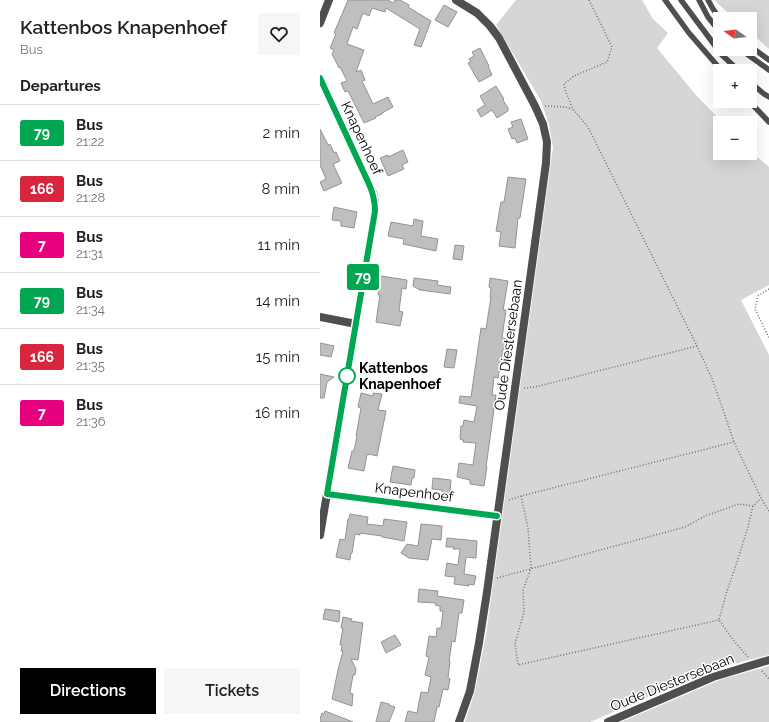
<!DOCTYPE html>
<html lang="en">
<head>
<meta charset="utf-8">
<style>
	:root { --surface:#fff; --page:#f6f6f6; --text:#202124; --muted:#757577; --line:#e0e0e0; --accent:#000 }
	body { margin:0; font-family:Raleway,sans-serif; background:var(--page); color:var(--text); height:100vh; display:flex; flex-direction:column; font-size:15px; white-space:nowrap }
	* { box-sizing:border-box; margin:0 }
	p { font-size:13px; color:var(--muted) }
	.icon { flex:none; width:22px; height:22px; fill:none; stroke:currentColor; stroke-width:2; stroke-linecap:round; stroke-linejoin:round }
	.map { position:relative; flex:1; overflow:hidden }
	.drawer { display:flex; flex-direction:column; background:var(--surface); width:320px }
	.drawer>* { flex:none }
	.badge { padding:0 8px; border-radius:3px; font-size:14px; line-height:26px }
	.needle { width:26px; rotate:285deg }
	.tools { position:absolute; left:393px; top:12px; display:grid; gap:8px }
	.tools a { display:grid; place-items:center; width:44px; height:44px; border-radius:0px; background:var(--surface); box-shadow:0 4px 16px #0002; font-size:20px }
	.map>.badge { position:absolute; translate:-50% -50%; box-shadow:0 0 0 2px #fff }
	h2 { padding:0 20px; font-size:15px; line-height:36px }
	.round { display:grid; place-items:center; flex:none; width:42px; height:42px; border-radius:0px; background:var(--page) }
	.summary { display:flex; align-items:center; justify-content:space-between; height:68px; padding:0 20px }
	h1 { font-size:19px; font-weight:600; line-height:30px }
	.button { display:flex; gap:8px; margin-top:auto; padding:8px 20px }
	.button a { flex:1; height:46px; border-radius:0px; background:var(--accent); color:#fff; font-size:16px; font-weight:600; line-height:46px; text-align:center }
	.button a+a { background:var(--page); color:var(--text) }
	ul { padding:0; list-style:none }
	li { display:flex; align-items:center; gap:12px; height:56px; padding:0 20px; border-top:1px solid var(--line) }
	li div { flex:1 }
	li b { display:block; font-size:15px }
	li em { font-style:normal }
	li .badge { min-width:44px; font-weight:700; text-align:center }
	main { display:flex; flex:1; min-height:0 }
	.map>svg:first-child { display:block }
	.green { fill:#d6d6d6 }
	.building { fill:#bfbfbf; stroke:#939393 }
	.lines { fill:none; stroke-linecap:round; stroke-linejoin:round }
	.path { stroke:#717171; stroke-width:1.5; stroke-dasharray:1 2; stroke-linecap:butt }
	.service { stroke:#4f4f4f; stroke-width:5.5 }
	.minor { stroke:#4f4f4f; stroke-width:8 }
	.line-casing { stroke:#fff; stroke-width:9 }
	.line { stroke:#00a651; stroke-width:6 }
	.stop-dot { fill:#fff; stroke:#00a651; stroke-width:2 }
	.labels { text-anchor:middle; dominant-baseline:central; stroke-width:3; stroke-linejoin:round; paint-order:stroke }
	.street-label { font-size:14px; fill:#000; stroke:#fff }
	.stop-label { font-size:14px; font-weight:bold; fill:#000; stroke:#fff; text-anchor:start }
</style>
</head>
<body>
<main>
<section class="drawer">
<div class="summary"><div><h1>Kattenbos Knapenhoef</h1><p>Bus</p></div><a class="round"><svg class="icon" aria-label="heart" viewBox="0 0 24 24"><path d="M12 20l-8-8c-3-5 5-10 8-4 3-6 11-1 8 4z"/></svg></a></div>
<h2>Departures</h2>
<ul>
<li><span class="badge" style="background:#00a651;color:#fff">79</span><div><b>Bus</b><p>21:22</p></div><em>2 min</em></li>
<li><span class="badge" style="background:#d7263d;color:#fff">166</span><div><b>Bus</b><p>21:28</p></div><em>8 min</em></li>
<li><span class="badge" style="background:#e6007e;color:#fff">7</span><div><b>Bus</b><p>21:31</p></div><em>11 min</em></li>
<li><span class="badge" style="background:#00a651;color:#fff">79</span><div><b>Bus</b><p>21:34</p></div><em>14 min</em></li>
<li><span class="badge" style="background:#d7263d;color:#fff">166</span><div><b>Bus</b><p>21:35</p></div><em>15 min</em></li>
<li><span class="badge" style="background:#e6007e;color:#fff">7</span><div><b>Bus</b><p>21:36</p></div><em>16 min</em></li>
</ul>
<div class="button"><a>Directions</a><a>Tickets</a></div>
</section>
<div class="map">
<svg width="449" height="722" viewBox="0 0 449 722">
	<rect width="100%" height="100%" fill="#fff"/>
	<path class="green" d="M 196,0 L 322,0 L 333,19 L 348,33 L 337,48 L 376,95 L 403,123 L 400,123 L 400,153 L 430,153 L 430,151 L 449,167 L 449,285 L 421,300 L 449,355 L 449,655 L 391,670 L 270,722 L 145,722 L 155,691 L 166,635 L 233,147 L 229,125 L 221,101 L 176,25 Z
		M 394,0 L 449,0 L 449,49 L 430,32 L 430,19 L 415,19 Z
		M 449,666 L 449,722 L 301,722 L 402,679 Z"/>
	<path class="building" d="M 28,0 L 69,0 L 69,1 L 73,3 L 75,0 L 80,0 L 89,5 L 88,7 L 111,21 L 101,47 L 94,45 L 100,29 L 66,8 L 65,12 L 52,8 L 49,16 L 43,13 L 37,29 L 33,27 L 27,44 L 44,50 L 36,72 L 41,70 L 45,80 L 42,81 L 53,104 L 68,97 L 73,107 L 62,113 L 62,114 L 55,117 L 56,118 L 44,123 L 28,91 L 25,92 L 21,83 L 27,81 L 20,67 L 19,68 L 12,54 L 14,50 L 10,48 L 16,34 L 14,33 Z
		M 124,5 L 137,12 L 128,27 L 115,20 Z
		M 160,48 L 169,66 L 168,66 L 172,75 L 159,82 L 148,63 L 151,62 L 149,59 L 154,56 L 152,52 Z
		M 176,86 L 184,99 L 183,100 L 188,108 L 188,111 L 177,118 L 172,110 L 161,117 L 157,110 L 165,105 L 160,96 Z
		M 201,119 L 208,139 L 197,143 L 195,138 L 192,139 L 188,129 L 193,127 L 191,122 Z
		M 0,129 L 8,145 L 10,144 L 14,153 L 16,152 L 20,161 L 13,164 L 22,183 L 4,191 L 0,182 L 6,179 L 0,165 Z
		M 83,150 L 88,162 L 82,165 L 84,169 L 68,176 L 60,158 L 68,155 L 68,157 Z
		M 188,177 L 206,179 L 200,218 L 198,218 L 195,248 L 179,246 L 181,232 L 176,231 L 181,202 L 184,202 Z
		M 14,207 L 37,212 L 34,228 L 21,226 L 21,221 L 12,220 Z
		M 94,219 L 103,221 L 101,236 L 118,239 L 116,251 L 83,244 L 84,239 L 68,236 L 71,222 L 93,226 Z
		M 135,245 L 144,246 L 142,260 L 133,259 Z
		M 61,276 L 87,280 L 86,289 L 82,288 L 79,311 L 83,312 L 80,326 L 56,322 L 60,295 L 58,295 Z
		M 94,278 L 118,281 L 117,285 L 131,287 L 130,294 L 100,290 L 93,286 Z
		M 170,278 L 188,281 L 183,310 L 186,310 L 182,338 L 187,339 L 185,349 L 183,349 L 178,378 L 174,377 L 172,395 L 176,395 L 166,467 L 167,467 L 164,486 L 150,484 L 150,480 L 137,477 L 139,463 L 153,465 L 156,443 L 143,442 L 143,440 L 140,439 L 141,426 L 143,426 L 144,420 L 154,422 L 157,406 L 139,403 L 140,396 L 151,397 L 161,328 L 166,329 L 171,297 L 170,297 L 171,288 L 169,287 Z
		M 0,343 L 14,346 L 11,357 L 0,355 Z
		M 127,349 L 137,350 L 134,368 L 124,367 Z
		M 0,374 L 14,377 L 7,382 L 4,398 L 0,398 Z
		M 41,393 L 53,396 L 53,393 L 62,394 L 58,410 L 66,411 L 57,456 L 49,454 L 49,455 L 47,454 L 44,471 L 28,468 L 32,451 L 34,451 L 37,436 L 36,436 L 41,408 L 38,407 Z
		M 73,466 L 95,470 L 94,478 L 92,478 L 91,485 L 70,482 Z
		M 113,478 L 131,480 L 130,493 L 122,492 L 122,490 L 112,489 Z
		M 30,514 L 48,517 L 47,524 L 63,526 L 64,519 L 87,522 L 84,541 L 62,537 L 62,536 L 40,533 L 40,535 L 35,534 L 32,553 L 31,553 L 30,560 L 16,557 L 20,539 L 25,540 L 28,519 L 29,519 Z
		M 101,524 L 122,526 L 121,540 L 112,539 L 108,560 L 89,558 L 81,553 L 87,544 L 98,546 Z
		M 127,538 L 157,541 L 156,558 L 146,557 L 144,574 L 156,576 L 154,585 L 149,584 L 149,586 L 134,584 L 135,577 L 125,576 L 127,563 L 138,565 L 140,549 L 133,549 L 134,547 L 126,547 Z
		M 99,589 L 118,591 L 117,596 L 144,600 L 142,613 L 139,613 L 135,642 L 132,641 L 129,661 L 130,661 L 128,678 L 130,679 L 128,690 L 123,689 L 119,707 L 117,707 L 114,722 L 85,722 L 88,711 L 97,713 L 101,692 L 108,693 L 111,677 L 105,675 L 109,657 L 106,656 L 109,636 L 116,637 L 117,628 L 121,628 L 123,611 L 120,611 L 120,606 L 115,605 L 116,603 L 98,602 Z
		M 5,609 L 20,611 L 19,622 L 3,619 Z
		M 23,617 L 32,619 L 31,621 L 43,623 L 38,660 L 31,659 L 36,669 L 35,675 L 33,675 L 30,693 L 33,694 L 32,706 L 12,699 L 18,670 L 23,651 L 21,651 L 22,645 L 20,645 L 23,628 L 21,628 Z
		M 75,635 L 81,645 L 66,653 L 61,642 Z
		M 61,702 L 69,704 L 69,705 L 75,707 L 69,722 L 56,722 Z
		M 5,711 L 33,722 L 0,722 L 0,719 L 2,713 L 4,714 Z"/>
	<g class="lines">
		<path class="path" d="M 269,0 L 292,47 L 287,62 L 254,76 L 244,84 L 245,90 L 253,109 L 268,127 L 377,346 L 393,381 L 414,442 L 441,498 L 449,511
			M 225,106 L 245,107 L 252,109
			M 449,289 L 438,296 L 435,309 L 449,338
			M 204,388 L 215,387 L 377,346
			M 201,496 L 208,528 L 211,568 L 203,590 L 204,612 L 195,644 L 198,665 L 399,620
			M 189,500 L 201,496 L 414,442
			M 177,578 L 365,527 L 385,516 L 419,504 L 433,506
			M 428,657 L 414,641 L 399,620 L 406,594 L 415,568 L 428,527 L 433,506 L 441,498
			M 442,671 L 449,679"/>
		<path class="service" d="M 345,0 L 369,33 L 402,71
			M 361,0 L 402,55 L 419,71
			M 379,0 L 388,17 L 400,32
			M 388,0 L 393,9 L 400,19
			M 430,46 L 449,60
			M 420,49 L 449,70
			M 430,82 L 444,94 L 449,97
			M 429,101 L 449,122"/>
		<path class="minor" d="M 136,0 L 157,13 L 170,26 L 179,38 L 215,106 L 223,124 L 227,142 L 226,163 L 167,592 L 159,643 L 150,691 L 139,722
			M 0,23 L 9,0
			M 0,78 L 53,193 L 55,202 L 55,211 L 0,535
			M 0,317 L 36,324
			M 7,494 L 177,516
			M 288,722 L 393,677 L 449,660"/>
	</g>
	<g class="lines">
		<defs>
			<path id="line" d="M 0,78 L 49,184 C 53,193 55,201 55,211 L 7,494 L 177,516"/>
		</defs>
		<use href="#line" class="line-casing"/>
		<use href="#line" class="line"/>
	</g>
	<circle class="stop-dot" cx="27" cy="376" r="8"/>
	<g class="labels">
		<g class="street-label">
			<text transform="translate(42 138) rotate(65)">Knapenhoef</text>
			<text transform="translate(188 345) rotate(-82)">Oude Diestersebaan</text>
			<text transform="translate(94 492) rotate(7)">Knapenhoef</text>
			<text transform="translate(352 682) rotate(-22)">Oude Diestersebaan</text>
		</g>
		<g class="stop-label">
			<text x="39" y="368">Kattenbos<tspan x="39" dy="16">Knapenhoef</tspan></text>
		</g>
	</g>
</svg>
<div class="tools">
<a><svg class="needle" viewBox="-14 -14 28 28"><path d="M0-13l5 13h-10z" fill="#e53935"/><path d="M0 13l5-13h-10z" fill="#757577"/></svg></a>
<a>+</a>
<a>−</a>
</div>
<b class="badge" style="left:43px;top:277px;background:#00a651;color:#fff">79</b>
</div>
</main>
</body>
</html>
